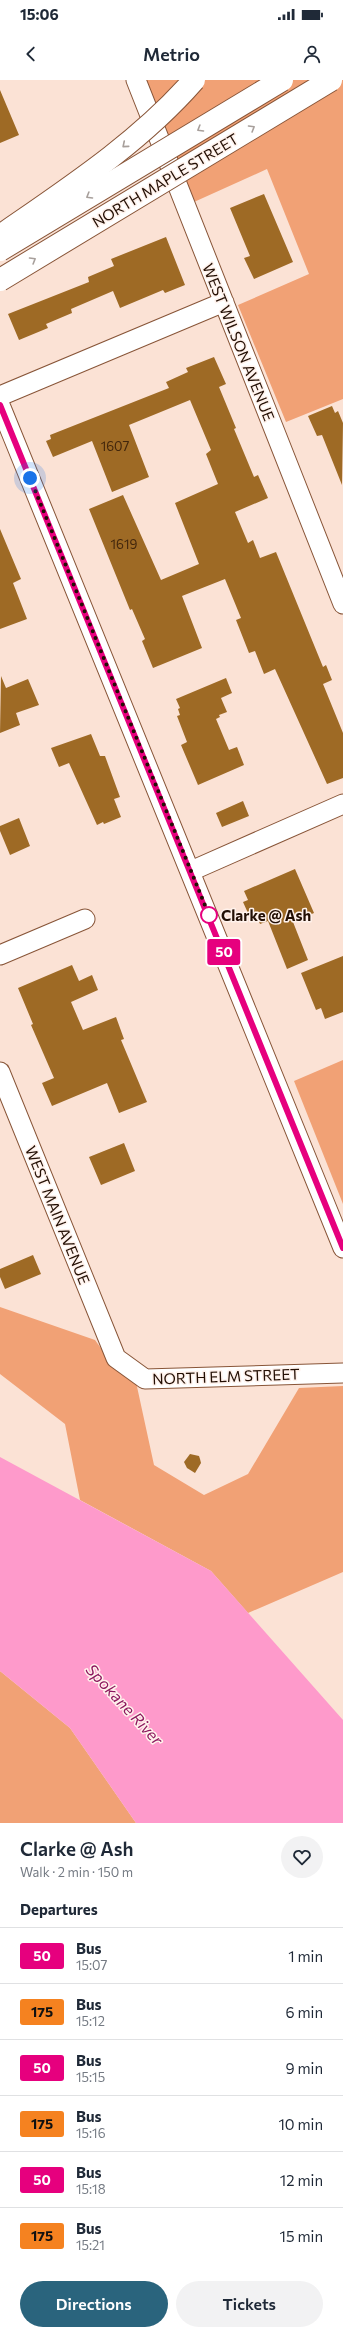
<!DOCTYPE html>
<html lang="en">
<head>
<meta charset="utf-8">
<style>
	:root { --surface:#fff; --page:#f2f2f3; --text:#1f2937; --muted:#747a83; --line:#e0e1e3; --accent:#2a647d }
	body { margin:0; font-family:Commissioner,sans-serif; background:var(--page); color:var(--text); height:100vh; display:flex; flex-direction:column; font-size:15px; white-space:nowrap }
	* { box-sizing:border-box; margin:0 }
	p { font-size:13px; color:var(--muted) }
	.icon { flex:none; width:22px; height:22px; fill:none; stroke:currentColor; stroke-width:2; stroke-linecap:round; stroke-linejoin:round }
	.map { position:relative; height:1743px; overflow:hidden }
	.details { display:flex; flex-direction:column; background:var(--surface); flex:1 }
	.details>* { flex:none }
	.badge { padding:0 8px; border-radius:3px; font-size:14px; line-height:26px }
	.you { position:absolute; width:20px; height:20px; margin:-10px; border:3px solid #fff; border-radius:50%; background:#1a73e8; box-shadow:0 0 0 6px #1a73e833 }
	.map>.badge { position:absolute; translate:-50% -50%; box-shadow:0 0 0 2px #fff }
	h2 { padding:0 20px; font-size:15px; line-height:36px }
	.round { display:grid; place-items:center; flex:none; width:42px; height:42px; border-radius:21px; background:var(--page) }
	.head { display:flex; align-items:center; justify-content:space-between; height:68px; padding:0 20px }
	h1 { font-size:19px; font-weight:600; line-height:30px }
	.action { display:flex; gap:8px; margin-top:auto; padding:8px 20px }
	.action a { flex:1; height:46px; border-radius:24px; background:var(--accent); color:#fff; font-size:16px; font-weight:600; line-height:46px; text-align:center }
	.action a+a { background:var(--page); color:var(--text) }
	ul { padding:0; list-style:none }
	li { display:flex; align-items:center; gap:12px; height:56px; padding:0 20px; border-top:1px solid var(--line) }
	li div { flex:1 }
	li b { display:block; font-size:15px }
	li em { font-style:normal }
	li .badge { min-width:44px; font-weight:700; text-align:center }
	.status { display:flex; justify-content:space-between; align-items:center; height:28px; padding:0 20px; background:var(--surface); direction:ltr }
	.status svg { height:11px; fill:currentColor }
	header { display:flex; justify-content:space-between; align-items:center; height:52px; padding:0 20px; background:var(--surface); font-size:18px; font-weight:600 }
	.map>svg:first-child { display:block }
	.green { fill:#f1a175 }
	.water { fill:#fe9acb }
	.building { fill:#9e6a25 }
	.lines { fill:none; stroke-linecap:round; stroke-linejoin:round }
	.street-casing { stroke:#885538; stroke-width:21 }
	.street { stroke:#fff; stroke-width:19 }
	.secondary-bridge-casing { stroke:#885538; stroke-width:24; stroke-linecap:butt }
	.primary-bridge-casing { stroke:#885538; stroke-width:24; stroke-linecap:butt }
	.secondary-bridge { stroke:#fff; stroke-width:22 }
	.primary-bridge { stroke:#fff; stroke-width:22 }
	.oneway { stroke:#a79f9b }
	.line-casing { stroke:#fff; stroke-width:9 }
	.line { stroke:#e6007e; stroke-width:6 }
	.walk { stroke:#230f04; stroke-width:4; stroke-dasharray:0 7.2 }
	.stop-dot { fill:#fff; stroke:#e6007e; stroke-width:2 }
	.labels { text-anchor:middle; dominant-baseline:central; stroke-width:3; stroke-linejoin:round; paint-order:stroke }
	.number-label { font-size:13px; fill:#42260c }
	.street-label { font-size:15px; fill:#230f04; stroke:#fff2ec }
	.stop-label { font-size:15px; font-weight:bold; fill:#230f04; stroke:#fff2ec; text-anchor:start }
	.water-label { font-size:16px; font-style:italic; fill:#8c185e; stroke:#fff2ec }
</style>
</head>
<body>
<div class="status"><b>15:06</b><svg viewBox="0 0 49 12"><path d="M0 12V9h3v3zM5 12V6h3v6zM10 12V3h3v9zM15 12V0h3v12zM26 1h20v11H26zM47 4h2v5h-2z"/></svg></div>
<header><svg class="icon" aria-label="back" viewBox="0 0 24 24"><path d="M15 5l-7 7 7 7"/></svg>Metrio<svg class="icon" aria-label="person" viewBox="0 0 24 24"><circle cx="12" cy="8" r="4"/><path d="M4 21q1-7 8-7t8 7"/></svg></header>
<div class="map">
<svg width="343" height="1743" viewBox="0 0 343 1743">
	<rect width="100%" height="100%" fill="#fbe2d5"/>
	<path class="green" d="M 143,0 L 343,0 L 343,319 L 286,342 L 238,225 L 309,194 L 267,89 L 194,122 Z
		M 343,980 L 343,1124 L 294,1001 Z
		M 0,1227 L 95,1260 L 111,1282 L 136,1302 L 154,1385 L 204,1415 L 248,1394 L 299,1308 L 343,1306 L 343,1492 L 248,1533 L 211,1491 L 80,1420 L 65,1344 L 0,1294 Z
		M 0,1591 L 70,1648 L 136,1743 L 0,1743 Z"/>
	<path class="water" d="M 0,1377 L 211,1491 L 343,1640 L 343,1743 L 136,1743 L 70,1648 L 0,1591 Z"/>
	<path class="building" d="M 0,10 L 19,55 L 0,63 Z
		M 264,114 L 293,182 L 254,199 L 244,178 L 250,176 L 230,128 Z
		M 166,157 L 185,205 L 165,213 L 163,210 L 120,228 L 113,211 L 71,229 L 72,233 L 46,244 L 48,248 L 19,260 L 8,234 L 89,202 L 88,197 L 114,186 L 111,179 Z
		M 214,277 L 226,304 L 219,307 L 236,348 L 234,349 L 254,397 L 258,395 L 268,418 L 235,432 L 248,463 L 253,460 L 260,478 L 276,472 L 323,587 L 326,585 L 332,600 L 323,604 L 343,653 L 343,698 L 327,704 L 275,589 L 264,594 L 255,571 L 249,573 L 236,540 L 241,538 L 225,499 L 182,516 L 202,568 L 153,588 L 142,561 L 145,559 L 132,529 L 130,530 L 89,429 L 123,415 L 161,500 L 199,484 L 175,423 L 218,404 L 206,374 L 211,370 L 190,320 L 129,345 L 149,397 L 112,412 L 92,361 L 53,377 L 46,361 L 51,359 L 50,355 L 169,308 L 166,302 L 188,292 L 186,288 Z
		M 332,326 L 335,333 L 338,331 L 343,343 L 342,405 L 322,355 L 317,356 L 308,336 Z
		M 0,449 L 21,499 L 13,503 L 27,539 L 0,549 Z
		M 1,596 L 6,608 L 28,599 L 39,625 L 16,633 L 20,645 L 0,653 Z
		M 226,598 L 232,613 L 221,618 L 227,632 L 219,635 L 220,637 L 216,639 L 229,670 L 237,667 L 244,685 L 198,705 L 181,665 L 187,662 L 177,636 L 180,635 L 178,629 L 180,628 L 176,619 Z
		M 91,654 L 100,676 L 105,676 L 120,717 L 114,719 L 121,737 L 104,744 L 103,742 L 97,745 L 69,683 L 59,687 L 51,668 Z
		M 243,721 L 249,736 L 222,747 L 216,733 Z
		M 19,738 L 30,766 L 10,775 L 0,751 L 0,746 Z
		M 295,789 L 314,833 L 293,842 L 308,880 L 287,889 L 268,841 L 260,844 L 258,839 L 252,842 L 243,822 L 248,820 L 244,811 Z
		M 343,876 L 343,932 L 325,939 L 321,928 L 316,930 L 301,893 Z
		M 72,885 L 79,901 L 92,895 L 98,910 L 71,922 L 83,950 L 116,937 L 124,959 L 121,960 L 147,1022 L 119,1033 L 107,1003 L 52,1026 L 42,1003 L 54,998 L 31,945 L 33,944 L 18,908 Z
		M 124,1063 L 135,1091 L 101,1105 L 89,1077 Z
		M 33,1175 L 41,1194 L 5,1209 L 0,1197 L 0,1189 Z
		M 190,1374 L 199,1376 L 200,1379 L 201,1383 L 195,1393 L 187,1388 L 184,1382 Z"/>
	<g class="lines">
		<defs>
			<path id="street" d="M 136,0 L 343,524
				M 0,316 L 224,222
				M 0,325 L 343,1168
				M 191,791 L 343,724
				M 0,875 L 85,839
				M 0,992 L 116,1278 L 145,1299 L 343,1293"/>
		</defs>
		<use href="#street" class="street-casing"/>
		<use href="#street" class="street"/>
		<defs>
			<path id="secondary-bridge" d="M 0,156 C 68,109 140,62 194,0"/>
			<path id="primary-bridge" d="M 0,170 L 282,0
				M 0,200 L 331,0"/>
		</defs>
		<use href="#secondary-bridge" class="secondary-bridge-casing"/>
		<use href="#primary-bridge" class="primary-bridge-casing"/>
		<use href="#secondary-bridge" class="secondary-bridge"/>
		<use href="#primary-bridge" class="primary-bridge"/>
	</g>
	<defs><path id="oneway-chevron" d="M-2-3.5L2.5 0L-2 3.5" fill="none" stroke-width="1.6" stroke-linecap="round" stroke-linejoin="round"/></defs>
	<g class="oneway">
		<use href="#oneway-chevron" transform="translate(252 48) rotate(-31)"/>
		<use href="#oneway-chevron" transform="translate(200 49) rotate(149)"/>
		<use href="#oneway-chevron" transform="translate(125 65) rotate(140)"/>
		<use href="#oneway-chevron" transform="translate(89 116) rotate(149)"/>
		<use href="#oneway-chevron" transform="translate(33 180) rotate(-31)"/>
	</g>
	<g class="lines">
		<defs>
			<path id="line" d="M 0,325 L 343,1168"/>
		</defs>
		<use href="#line" class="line-casing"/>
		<use href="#line" class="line"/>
		<path class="walk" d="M 30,398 L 209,835"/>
	</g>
	<circle class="stop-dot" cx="209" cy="835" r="8"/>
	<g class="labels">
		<g class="number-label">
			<text x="115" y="366">1607</text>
			<text x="124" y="464">1619</text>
		</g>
		<g class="street-label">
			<text transform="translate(165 100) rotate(-31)">NORTH MAPLE STREET</text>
			<text transform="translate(239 262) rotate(68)">WEST WILSON AVENUE</text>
			<text transform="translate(58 1135) rotate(68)">WEST MAIN AVENUE</text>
			<text transform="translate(226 1296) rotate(-2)">NORTH ELM STREET</text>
		</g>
		<g class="stop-label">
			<text x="221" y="835">Clarke @ Ash</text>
		</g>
		<g class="water-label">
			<text transform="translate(125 1624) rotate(47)">Spokane River</text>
		</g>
	</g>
</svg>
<div class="you" style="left:30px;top:398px"></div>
<b class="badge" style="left:224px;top:872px;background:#e6007e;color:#fff">50</b>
</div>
<section class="details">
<div class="head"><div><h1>Clarke @ Ash</h1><p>Walk · 2 min · 150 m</p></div><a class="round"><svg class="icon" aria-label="heart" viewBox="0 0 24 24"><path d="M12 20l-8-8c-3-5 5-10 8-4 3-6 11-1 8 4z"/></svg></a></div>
<h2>Departures</h2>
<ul>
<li><span class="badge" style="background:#e6007e;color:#fff">50</span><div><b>Bus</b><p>15:07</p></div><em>1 min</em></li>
<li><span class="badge" style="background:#f58220;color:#111">175</span><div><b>Bus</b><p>15:12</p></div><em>6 min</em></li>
<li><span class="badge" style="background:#e6007e;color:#fff">50</span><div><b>Bus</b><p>15:15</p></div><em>9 min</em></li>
<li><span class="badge" style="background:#f58220;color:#111">175</span><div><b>Bus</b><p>15:16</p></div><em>10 min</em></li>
<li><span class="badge" style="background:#e6007e;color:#fff">50</span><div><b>Bus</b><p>15:18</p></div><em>12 min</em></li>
<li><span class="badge" style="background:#f58220;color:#111">175</span><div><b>Bus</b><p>15:21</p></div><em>15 min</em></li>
</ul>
<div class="action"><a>Directions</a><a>Tickets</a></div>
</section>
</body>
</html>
